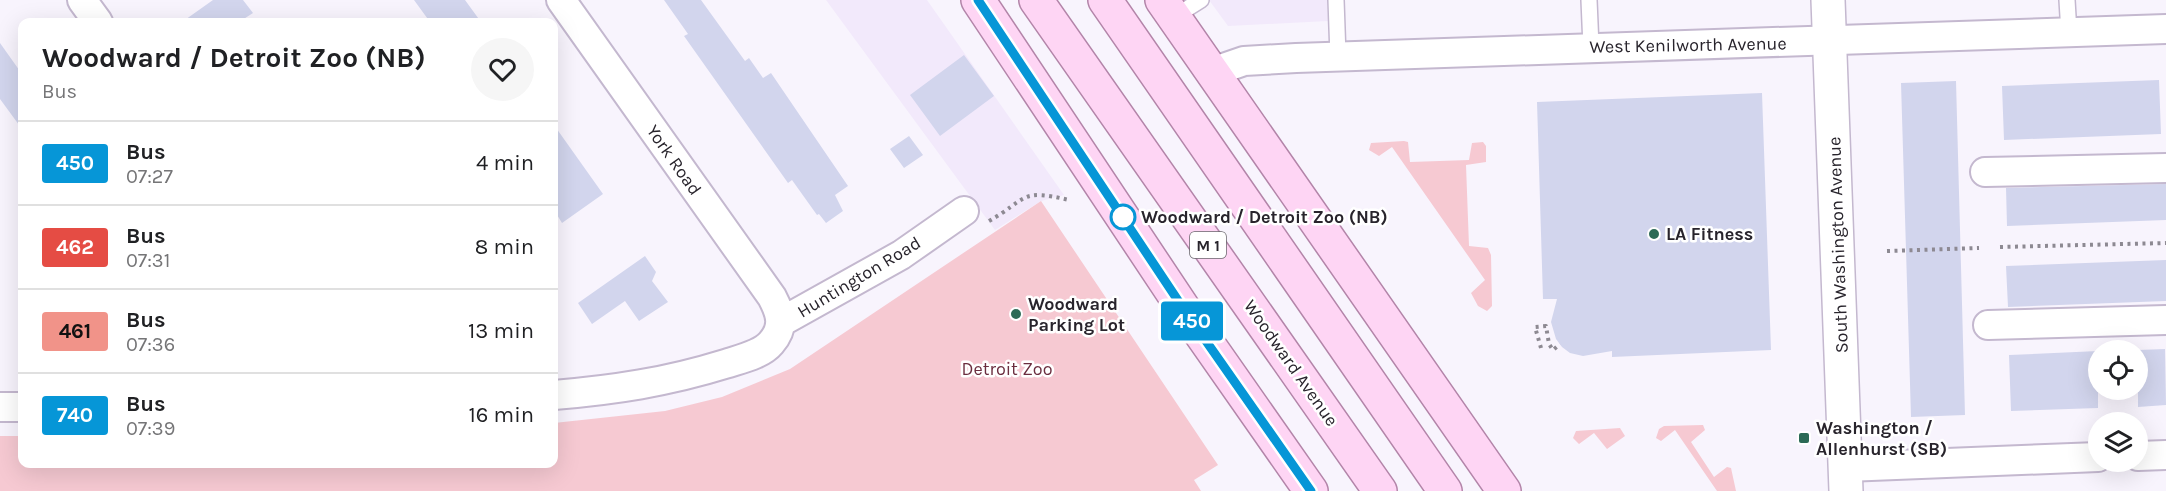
<!DOCTYPE html>
<html lang="en">
<head>
<meta charset="utf-8">
<style>
	:root { --surface:#fff; --page:#f6f6f6; --text:#202124; --muted:#757577; --line:#e0e0e0 }
	body { margin:0; font-family:Karla,sans-serif; background:var(--page); color:var(--text); height:100vh; display:flex; flex-direction:column; font-size:22px; white-space:nowrap }
	* { box-sizing:border-box; margin:0 }
	p { font-size:20px; color:var(--muted) }
	.icon { flex:none; width:33px; height:33px; fill:none; stroke:currentColor; stroke-width:2; stroke-linecap:round; stroke-linejoin:round }
	.map { position:relative; flex:1; overflow:hidden }
	.details { position:absolute; left:18px; top:18px; width:540px; height:450px; display:flex; flex-direction:column; background:var(--surface); border-radius:12px; box-shadow:0 6px 24px #0002 }
	.details>* { flex:none }
	.badge { padding:0 12px; border-radius:4px; font-size:21px; line-height:39px }
	.controls { position:absolute; left:2088px; top:340px; display:grid; gap:12px }
	.controls a { display:grid; place-items:center; width:60px; height:60px; border-radius:50%; background:var(--surface); box-shadow:0 6px 24px #0002; font-size:30px }
	.map>.badge { position:absolute; translate:-50% -50%; box-shadow:0 0 0 3px #fff }
	.round { display:grid; place-items:center; flex:none; width:63px; height:63px; border-radius:32px; background:var(--page) }
	.overview { display:flex; align-items:center; justify-content:space-between; height:102px; padding:0 24px }
	h1 { font-size:28px; font-weight:700; line-height:45px }
	ul { padding:0; list-style:none }
	li { display:flex; align-items:center; gap:18px; height:84px; padding:0 24px; border-top:2px solid var(--line) }
	li div { flex:1 }
	li b { display:block; font-size:22px }
	li em { font-style:normal }
	li .badge { min-width:66px; font-weight:700; text-align:center }
	.map>svg:first-child { display:block }
	.built { fill:#f2e9fb }
	.green { fill:#f6c9d2 }
	.building { fill:#d2d5ed }
	.lines { fill:none; stroke-linecap:round; stroke-linejoin:round }
	.service-casing { stroke:#c4b8cf; stroke-width:18 }
	.minor-casing { stroke:#c4b8cf; stroke-width:32 }
	.secondary-casing { stroke:#c4b8cf; stroke-width:36 }
	.primary-casing { stroke:#b385a9; stroke-width:36 }
	.path { stroke:#8d8992; stroke-width:4; stroke-dasharray:3 4.5; stroke-linecap:butt }
	.service { stroke:#fff; stroke-width:15 }
	.minor { stroke:#fff; stroke-width:28 }
	.secondary { stroke:#fff; stroke-width:33 }
	.primary { stroke:#fed5f4; stroke-width:33 }
	.line-casing { stroke:#fff; stroke-width:14 }
	.line { stroke:#0696d7; stroke-width:9 }
	.stop-dot { fill:#fff; stroke:#0696d7; stroke-width:3 }
	.poi-dot { fill:#2c6a56; stroke:#fff; stroke-width:2 }
	.labels { text-anchor:middle; dominant-baseline:central; stroke-width:5; stroke-linejoin:round; paint-order:stroke }
	.shield { fill:#fff; stroke:#68666b; stroke-width:1.5 }
	.shield-label { font-size:16px; font-weight:bold; fill:#28242c }
	.street-label { font-size:18px; fill:#28242c; stroke:#fff }
	.stop-label { font-size:18px; font-weight:bold; fill:#28242c; stroke:#fff; text-anchor:start }
	.poi-label { font-size:18px; font-weight:bold; fill:#28242c; stroke:#fff; text-anchor:start }
	.park-label { font-size:18px; fill:#6b2d3f; stroke:#fff }
</style>
</head>
<body>
<div class="map">
<svg width="2166" height="491" viewBox="0 0 2166 491">
	<rect width="100%" height="100%" fill="#f8f4fd"/>
	<path class="built" d="M 826,0 L 927,0 L 1064,195 L 1041,201 L 995,230 Z
		M 1209,0 L 1327,0 L 1328,21 L 1228,26 Z"/>
	<path class="green" d="M 1404,141 L 1408,142 L 1410,162 L 1469,160 L 1472,143 L 1483,142 L 1486,146 L 1486,162 L 1466,165 L 1469,246 L 1488,248 L 1491,255 L 1492,306 L 1487,311 L 1478,306 L 1471,293 L 1485,280 L 1392,147 L 1379,156 L 1369,150 L 1371,143 Z
		M 1041,201 L 1218,465 L 1194,480 L 1201,491 L 0,491 L 0,436 L 22,436 L 22,464 L 554,464 L 554,423 L 665,411 L 722,397 L 790,369 Z
		M 1703,425 L 1705,430 L 1691,442 L 1714,477 L 1727,467 L 1731,468 L 1736,491 L 1717,491 L 1675,430 L 1661,441 L 1656,438 L 1659,429 L 1664,426 Z
		M 1620,428 L 1625,436 L 1607,449 L 1594,433 L 1579,444 L 1573,438 L 1576,431 Z"/>
	<path class="building" d="M 213,0 L 243,0 L 253,13 L 239,22 L 182,22 Z
		M 414,0 L 465,0 L 481,22 L 430,22 Z
		M 664,0 L 701,0 L 745,61 L 749,58 L 763,78 L 771,73 L 848,186 L 835,195 L 843,211 L 826,223 L 819,214 L 817,215 L 792,180 L 788,183 L 684,36 L 688,34 Z
		M 0,43 L 22,74 L 22,129 L 0,99 Z
		M 964,55 L 994,96 L 940,136 L 910,95 Z
		M 2159,80 L 2161,134 L 2004,140 L 2002,86 Z
		M 1956,81 L 1965,415 L 1911,417 L 1901,83 Z
		M 1762,93 L 1771,350 L 1612,357 L 1612,351 L 1583,356 L 1570,353 L 1562,347 L 1556,339 L 1551,322 L 1557,299 L 1543,299 L 1537,102 Z
		M 554,125 L 603,194 L 562,223 L 554,210 Z
		M 909,136 L 923,155 L 904,168 L 890,149 Z
		M 2166,184 L 2166,220 L 2007,226 L 2006,188 Z
		M 645,256 L 656,272 L 652,281 L 668,302 L 639,321 L 625,301 L 592,324 L 578,303 Z
		M 2166,260 L 2166,301 L 2008,307 L 2006,266 Z
		M 2165,349 L 2166,405 L 2138,407 L 2138,350 Z
		M 2098,351 L 2098,408 L 2011,411 L 2009,355 Z"/>
	<g class="lines">
		<defs>
			<path id="service" d="M 1336,0 L 1338,56
				M 1589,0 L 1591,47
				M 2067,0 L 2069,33
				M 1174,17 L 1201,0"/>
			<path id="minor" d="M 82,0 L 98,22
				M 1212,72 L 1244,61 L 1296,58 L 2166,29
				M 1985,172 L 2166,168
				M 781,322 L 901,255 L 964,211
				M 1988,325 L 2166,320
				M 554,395 C 614,390 667,382 725,364 C 740,359 761,355 771,343 C 785,327 781,314 772,297 L 561,0
				M 0,407 L 22,407
				M 2138,456 L 2166,455
				M 1846,467 L 2098,457"/>
			<path id="secondary" d="M 1828,0 L 1846,491"/>
			<path id="primary" d="M 978,0 L 1185,311 L 1311,491
				M 1036,0 L 1380,491
				M 1105,0 L 1445,491
				M 1162,0 L 1504,491"/>
		</defs>
		<use href="#service" class="service-casing"/>
		<use href="#minor" class="minor-casing"/>
		<use href="#secondary" class="secondary-casing"/>
		<use href="#primary" class="primary-casing"/>
		<path class="path" d="M 989,221 C 1028,199 1019,188 1069,200
			M 2000,247 L 2166,243
			M 1887,251 L 1979,248
			M 1541,348 L 1535,327 L 1546,326 L 1549,344 L 1553,350 L 1560,344"/>
		<use href="#service" class="service"/>
		<use href="#minor" class="minor"/>
		<use href="#secondary" class="secondary"/>
		<use href="#primary" class="primary"/>
	</g>
	<g class="lines">
		<defs>
			<path id="line" d="M 978,0 L 1185,311 L 1311,491"/>
		</defs>
		<use href="#line" class="line-casing"/>
		<use href="#line" class="line"/>
	</g>
	<circle class="stop-dot" cx="1123" cy="217" r="12"/>
	<g class="poi-dot">
		<circle cx="1654" cy="234" r="6"/>
		<circle cx="1016" cy="314" r="6"/>
		<rect x="1798" y="432" width="12" height="12" rx="3"/>
	</g>
	<g class="labels">
		<rect class="shield" x="1190" y="232" width="36" height="26" rx="4.5"/>
		<g class="shield-label">
			<text x="1208" y="245">M 1</text>
		</g>
		<g class="street-label">
			<text transform="translate(1688 45) rotate(-1)">West Kenilworth Avenue</text>
			<text transform="translate(674 160) rotate(55)">York Road</text>
			<text transform="translate(1838 245) rotate(-92)">South Washington Avenue</text>
			<text transform="translate(859 277) rotate(-31)">Huntington Road</text>
			<text transform="translate(1291 363) rotate(55)">Woodward Avenue</text>
		</g>
		<g class="stop-label">
			<text x="1141" y="217">Woodward / Detroit Zoo (NB)</text>
		</g>
		<g class="poi-label">
			<text x="1666" y="234">LA Fitness</text>
			<text x="1028" y="304">Woodward<tspan x="1028" dy="21">Parking Lot</tspan></text>
			<text x="1816" y="428">Washington /<tspan x="1816" dy="21">Allenhurst (SB)</tspan></text>
		</g>
		<g class="park-label">
			<text x="1007" y="369">Detroit Zoo</text>
		</g>
	</g>
</svg>
<div class="controls">
<a><svg class="icon" aria-label="locate" viewBox="0 0 24 24"><circle cx="12" cy="12" r="6"/><path d="M12 2v4M12 18v4M2 12h4M18 12h4"/></svg></a>
<a><svg class="icon" aria-label="layers" viewBox="0 0 24 24"><path d="M12 4l9 5-9 5-9-5zM3 14l9 5 9-5"/></svg></a>
</div>
<b class="badge" style="left:1192px;top:321px;background:#0696d7;color:#fff">450</b>
<section class="details">
<div class="overview"><div><h1>Woodward / Detroit Zoo (NB)</h1><p>Bus</p></div><a class="round"><svg class="icon" aria-label="heart" viewBox="0 0 24 24"><path d="M12 20l-8-8c-3-5 5-10 8-4 3-6 11-1 8 4z"/></svg></a></div>
<ul>
<li><span class="badge" style="background:#0696d7;color:#fff">450</span><div><b>Bus</b><p>07:27</p></div><em>4 min</em></li>
<li><span class="badge" style="background:#e54c44;color:#fff">462</span><div><b>Bus</b><p>07:31</p></div><em>8 min</em></li>
<li><span class="badge" style="background:#f19389;color:#111">461</span><div><b>Bus</b><p>07:36</p></div><em>13 min</em></li>
<li><span class="badge" style="background:#0696d7;color:#fff">740</span><div><b>Bus</b><p>07:39</p></div><em>16 min</em></li>
</ul>
</section>
</div>
</body>
</html>
